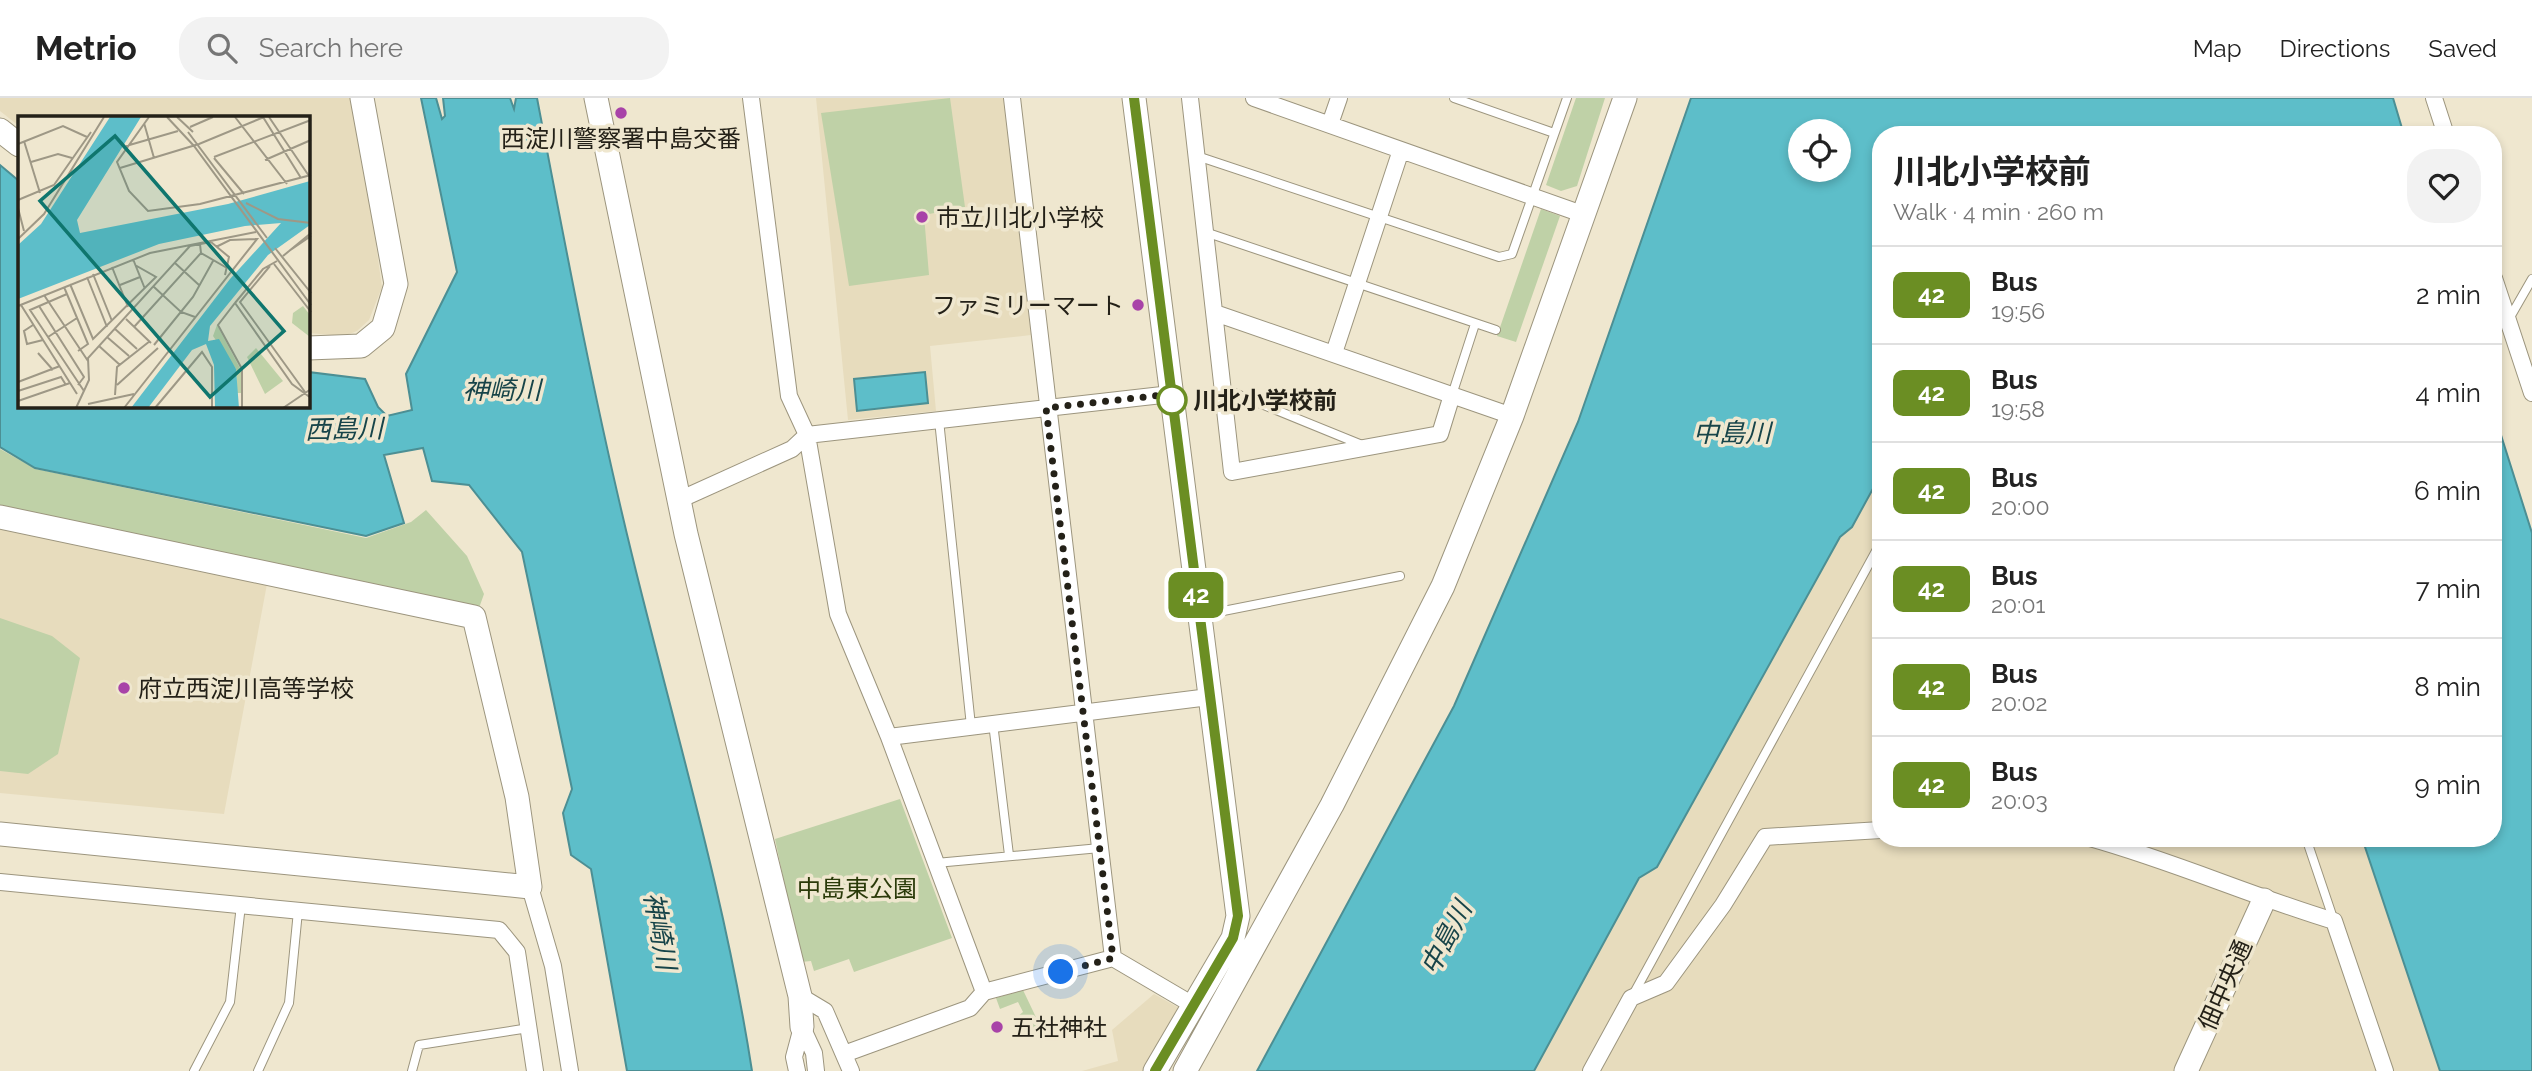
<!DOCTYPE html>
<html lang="en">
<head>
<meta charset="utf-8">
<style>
	:root { --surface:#fff; --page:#f2f2f2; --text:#222; --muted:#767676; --line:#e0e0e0 }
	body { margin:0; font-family:Raleway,"Noto Sans JP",sans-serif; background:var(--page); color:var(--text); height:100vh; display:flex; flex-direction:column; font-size:26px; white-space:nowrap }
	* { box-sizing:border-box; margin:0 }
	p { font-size:23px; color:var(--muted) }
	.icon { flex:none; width:38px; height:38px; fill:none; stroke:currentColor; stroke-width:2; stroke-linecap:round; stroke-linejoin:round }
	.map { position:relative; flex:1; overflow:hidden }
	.panel { position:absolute; left:1872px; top:28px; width:630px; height:721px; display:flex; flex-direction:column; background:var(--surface); border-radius:28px; box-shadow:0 4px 10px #0003 }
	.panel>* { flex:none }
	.badge { padding:0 14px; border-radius:10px; font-size:24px; line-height:46px }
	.fabs { position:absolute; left:1788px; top:21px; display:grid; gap:14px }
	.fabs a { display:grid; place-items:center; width:63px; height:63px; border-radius:50%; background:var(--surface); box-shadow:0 4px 10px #0003; font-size:35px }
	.you { position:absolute; width:35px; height:35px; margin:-18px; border:5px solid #fff; border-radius:50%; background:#1a73e8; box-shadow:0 0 0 10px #1a73e833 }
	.map>.badge { position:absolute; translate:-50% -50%; box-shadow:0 0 0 4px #fff }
	.round { display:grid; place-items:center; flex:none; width:74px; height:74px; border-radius:28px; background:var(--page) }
	.headline { display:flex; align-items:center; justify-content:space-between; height:119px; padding:0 21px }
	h1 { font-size:33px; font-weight:700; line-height:52px }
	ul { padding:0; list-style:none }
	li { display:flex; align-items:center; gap:21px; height:98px; padding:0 21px; border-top:2px solid var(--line) }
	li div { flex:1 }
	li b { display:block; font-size:26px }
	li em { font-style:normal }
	li .badge { min-width:77px; font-weight:700; text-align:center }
	header { display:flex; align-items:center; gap:42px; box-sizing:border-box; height:98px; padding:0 35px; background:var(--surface); border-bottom:2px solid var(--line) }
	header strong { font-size:33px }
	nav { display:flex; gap:38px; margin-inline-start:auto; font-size:24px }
	.search { width:490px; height:63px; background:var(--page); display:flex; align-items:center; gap:18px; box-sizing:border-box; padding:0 24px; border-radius:28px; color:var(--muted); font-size:26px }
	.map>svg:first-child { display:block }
	.built { fill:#e7dcbd }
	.green { fill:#bfd1a7 }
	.water { fill:#5dbec9; stroke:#4c8f94; stroke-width:2; fill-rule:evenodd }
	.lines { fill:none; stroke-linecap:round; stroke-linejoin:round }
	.lane-casing { stroke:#9c957e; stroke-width:10 }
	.street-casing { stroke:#9c957e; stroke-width:18 }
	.secondary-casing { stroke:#9c957e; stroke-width:25 }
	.lane { stroke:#fff; stroke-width:8 }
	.street { stroke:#fff; stroke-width:16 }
	.secondary { stroke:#fff; stroke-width:23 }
	.line-casing { stroke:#fff; stroke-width:16 }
	.line { stroke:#6b8e23; stroke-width:10 }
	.walk { stroke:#242118; stroke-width:7; stroke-dasharray:0 12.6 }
	.poi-dot { fill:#a843a8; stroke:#efe7cf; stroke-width:2.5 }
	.stop-dot { fill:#fff; stroke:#6b8e23; stroke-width:3.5 }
	.labels { text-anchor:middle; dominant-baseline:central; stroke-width:7; stroke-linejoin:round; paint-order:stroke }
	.poi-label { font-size:24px; fill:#242118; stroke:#efe7cf; text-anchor:start }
	.stop-label { font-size:24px; font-weight:bold; fill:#242118; stroke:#efe7cf; text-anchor:start }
	.park-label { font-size:24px; fill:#2a3a09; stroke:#efe7cf }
	.street-label { font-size:24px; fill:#242118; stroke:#efe7cf }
	.water-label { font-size:26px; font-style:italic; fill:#174449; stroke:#efe7cf }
	.inset-road { fill:none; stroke:#9e9886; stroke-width:2 }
	.view { fill:#0f766e; fill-opacity:0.15; stroke:#0f766e; stroke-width:3.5 }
	.inset-edge { fill:none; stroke:#242118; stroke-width:3.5 }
</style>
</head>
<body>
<header>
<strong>Metrio</strong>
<div class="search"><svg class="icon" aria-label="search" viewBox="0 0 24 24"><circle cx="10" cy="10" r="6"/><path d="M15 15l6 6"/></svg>Search here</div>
<nav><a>Map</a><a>Directions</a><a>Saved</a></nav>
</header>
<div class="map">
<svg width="2532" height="973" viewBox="0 0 2532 973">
	<rect width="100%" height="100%" fill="#efe7cf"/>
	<path class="built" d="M 0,0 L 353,0 L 381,131 L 374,133 L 382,189 L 369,222 L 357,233 L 344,238 L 308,235 L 308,19 L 19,19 L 19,28 L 0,13 Z
		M 816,0 L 1004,0 L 1031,237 L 930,248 L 936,313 L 848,322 Z
		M 1881,376 L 1881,740 L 2362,740 L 2440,973 L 1534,973 L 1639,780 L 1657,769 L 1840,439 L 1852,429 Z
		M 0,431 L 267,486 L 224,716 L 0,695 Z
		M 1154,896 L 1179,910 L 1147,973 L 1082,973 L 1118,963 L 1112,932 Z"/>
	<path class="green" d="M 950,0 L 965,109 L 924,117 L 929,177 L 849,188 L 821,15 Z
		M 1576,0 L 1605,0 L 1577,88 L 1561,93 L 1546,87 Z
		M 1541,111 L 1560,118 L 1516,244 L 1497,238 Z
		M 0,351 L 36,371 L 366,440 L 411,424 L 426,412 L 467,458 L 484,496 L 479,510 L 0,409 Z
		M 0,520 L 52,538 L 80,560 L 58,656 L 28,676 L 0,673 Z
		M 900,701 L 952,840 L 854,874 L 849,861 L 814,873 L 811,863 L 801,864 L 775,741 Z
		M 1023,892 L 1043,934 L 1035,938 L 1030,932 L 1020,936 L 1012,923 L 1023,914 L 1018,904 L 1000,911 L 996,900 Z"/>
	<path class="water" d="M 421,0 L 436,0 L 442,21 L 445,18 L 443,0 L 510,0 L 514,11 L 516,0 L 537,0 C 566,152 595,306 632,457 C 674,629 725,798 752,973 L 627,973 L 591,771 L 571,757 L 563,715 L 572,691 L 522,454 L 469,387 L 432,383 L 423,350 L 384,357 L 404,425 L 366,438 L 35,370 L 0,349 L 0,67 L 19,83 L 19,308 L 308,308 L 308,274 L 365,281 L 378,309 L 387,318 L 412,312 L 406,276 L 457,174 Z
		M 1691,0 L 2393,0 L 2404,37 L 1881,37 L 1881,376 L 1852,429 L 1840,439 L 1657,769 L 1639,780 L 1534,973 L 1257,973 L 1454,608 L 1578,324 ZM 1801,33 L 1839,33 L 1839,72 L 1801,72 Z
		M 925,274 L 928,305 L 857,313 L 854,281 Z
		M 2494,315 L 2532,435 L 2532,973 L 2440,973 L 2362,740 L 2494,740 Z"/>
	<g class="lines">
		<defs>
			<path id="lane" d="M 1454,0 L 1554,35
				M 1197,58 L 1499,159 L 1512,156 L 1567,0
				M 1205,134 L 1496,232
				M 2509,221 L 2532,181
				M 1222,290 L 1362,347
				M 1452,297 L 1475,226
				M 939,322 L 971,628
				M 1203,517 L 1400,478
				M 993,625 L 1009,757
				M 2306,740 L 2334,823
				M 936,765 L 1100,750
				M 1633,897 L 1881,444
				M 194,973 L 230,904 L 241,807
				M 258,973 L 289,905 L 298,813
				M 412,973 L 419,947 L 529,930"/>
			<path id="street" d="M 751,0 L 789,298 L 807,337 L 838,516 L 889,639 L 984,894
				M 1012,0 L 1113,860
				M 1190,0 L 1232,374 L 1440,336 L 1452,297
				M 1254,0 L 1585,117
				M 2434,0 L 2446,37
				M 1330,26 L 1339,0
				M 2494,180 L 2532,295
				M 1215,215 L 1512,318
				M 1334,255 L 1401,52
				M 679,402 L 792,351 L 807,337 L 1171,296
				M 889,639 L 1209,599
				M 2090,740 C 2173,763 2251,798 2334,823 L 2385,973
				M 0,784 L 499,832 L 517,854 L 535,973
				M 530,789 L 553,868 L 570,973
				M 800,898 L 825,913 L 851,973
				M 802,929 L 814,955 L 816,973
				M 844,956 L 970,910 L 984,894 L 1113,860 L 1193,907
				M 797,973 L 794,959 L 802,929
				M 1591,973 L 1631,900 L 1666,885 L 1723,807 L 1765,739 L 1881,732"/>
			<path id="secondary" d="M 596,0 L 686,436 L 800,898 L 802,929
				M 1134,0 L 1238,818 L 1233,840 L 1155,973
				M 0,32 L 19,47
				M 308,250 L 361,248 L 383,230 L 396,186 L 362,0
				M 0,419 L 474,519 L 517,699 L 530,789 L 0,736
				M 1185,973 L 1332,707 L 1443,488 L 1512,318 L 1625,0
				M 2186,973 L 2264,802"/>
		</defs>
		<use href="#lane" class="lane-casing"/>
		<use href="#street" class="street-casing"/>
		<use href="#secondary" class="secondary-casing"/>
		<use href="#lane" class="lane"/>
		<use href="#street" class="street"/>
		<use href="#secondary" class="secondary"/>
	</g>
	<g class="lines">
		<defs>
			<path id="line" d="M 1134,0 L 1238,818 L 1233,840 L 1155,973"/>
		</defs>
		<use href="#line" class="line-casing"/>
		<use href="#line" class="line"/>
		<path class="walk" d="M 1061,874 L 1113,860 L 1046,310 L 1171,296 L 1172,302"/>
	</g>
	<g class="poi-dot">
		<circle cx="621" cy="15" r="7"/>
		<circle cx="922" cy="119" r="7"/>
		<circle cx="1138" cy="207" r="7"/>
		<circle cx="124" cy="590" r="7"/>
		<circle cx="997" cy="929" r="7"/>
	</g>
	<circle class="stop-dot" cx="1172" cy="302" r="14"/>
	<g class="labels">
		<g class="poi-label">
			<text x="621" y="40" text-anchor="middle">西淀川警察署中島交番</text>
			<text x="936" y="119">市立川北小学校</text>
			<text x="1124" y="207" text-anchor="end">ファミリーマート</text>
			<text x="138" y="590">府立西淀川高等学校</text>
			<text x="1011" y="929">五社神社</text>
		</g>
		<g class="stop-label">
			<text x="1193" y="302">川北小学校前</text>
		</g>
		<g class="park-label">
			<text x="857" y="790">中島東公園</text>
		</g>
		<g class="street-label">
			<text transform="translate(2225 887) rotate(-66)">佃中央通</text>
		</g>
		<g class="water-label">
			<text x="502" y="292">神崎川</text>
			<text transform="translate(344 331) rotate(-1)">西島川</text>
			<text x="1732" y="335">中島川</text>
			<text transform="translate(660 833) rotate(80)">神崎川</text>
			<text transform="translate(1446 840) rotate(-62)">中島川</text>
		</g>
	</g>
	<g transform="translate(18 18)">
		<rect width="292" height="292" fill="#efe7cf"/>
		<path d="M 285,190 L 292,199 L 292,221 L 274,207 L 275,197 ZM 199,209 L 223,254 L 224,277 L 219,277 L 218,253 L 195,220 ZM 238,232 L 265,265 L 247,278 L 229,241 Z" fill="#bfd1a7"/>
		<path d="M 92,1 L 123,1 L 59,104 L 62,117 L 210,88 L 292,65 L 292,109 L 250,139 L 192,210 L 190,225 L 201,223 L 218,253 L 221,292 L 197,292 L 196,249 L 188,228 L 174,234 L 130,292 L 113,292 L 212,163 L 263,107 L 227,110 L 141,128 L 0,183 L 0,129 L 23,108 Z" fill="#5dbec9"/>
		<path class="inset-road" d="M 131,1 L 99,46 L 111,75 L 130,95 L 182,88 L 293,59M 149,1 L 176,30 L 293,189M 159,1 L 175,16M 217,1 L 269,68M 245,1 L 283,62M 251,1 L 291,60M 126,7 L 136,42M 172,11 L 195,1M 170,16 L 249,122M 6,25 L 22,77M 0,28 L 45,10 L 69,21M 108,30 L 160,15M 196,41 L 293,4M 196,42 L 226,78M 247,44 L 293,24M 13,46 L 40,38 L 54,42M 102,52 L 181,28 L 246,1M 0,84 L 36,69 L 73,16M 228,87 L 260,103 L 293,107M 0,92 L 6,115M 0,123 L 26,98 L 86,1M 182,128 L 183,137 L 209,152M 257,132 L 293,177M 271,135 L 293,120M 265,140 L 293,117M 115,143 L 127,173M 157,147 L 181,169M 256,148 L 293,196M 252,150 L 222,186 L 287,276M 94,151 L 110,191M 75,158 L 94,205M 69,161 L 89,211M 52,168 L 75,223 L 138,161 L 117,149M 102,169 L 122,161M 46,171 L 70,228 L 60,235M 136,171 L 163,196 L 177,201M 49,178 L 12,194 L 66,275M 26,179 L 70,245M 217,187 L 245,153 L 259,145M 3,189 L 59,278M 0,190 L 132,137 L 238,116M 21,190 L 66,261 L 60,269M 108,203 L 133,227M 15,209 L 6,215 L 9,228 L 25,224M 116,211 L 183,137M 96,212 L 119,233M 30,221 L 59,202M 89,221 L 111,240M 136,229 L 175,181 L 195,145M 81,230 L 102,249M 20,237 L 35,254M 0,266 L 42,250M 99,269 L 140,232M 0,275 L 43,261 L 48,269M 97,279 L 99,251 L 132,225M 0,285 L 52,267M 70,288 L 116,278M 58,292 L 71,264 L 70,242 L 172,130 L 193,126 L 211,141 L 207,159M 106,292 L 239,123 L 212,124 L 198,131M 137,292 L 184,236 L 194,251 L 194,292M 224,292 L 224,253 L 200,209 L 217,187 L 274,268 L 293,282M 265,292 L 293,273"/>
		<path class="view" d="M 97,20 L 266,215 L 192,281 L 22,85 Z"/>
		<rect width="292" height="292" class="inset-edge"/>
	</g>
</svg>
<div class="fabs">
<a><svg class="icon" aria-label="locate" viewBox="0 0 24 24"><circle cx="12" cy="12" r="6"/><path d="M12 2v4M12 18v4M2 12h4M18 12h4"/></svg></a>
</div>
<div class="you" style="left:1061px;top:874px"></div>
<b class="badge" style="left:1196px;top:497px;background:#6b8e23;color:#fff">42</b>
<section class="panel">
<div class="headline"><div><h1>川北小学校前</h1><p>Walk · 4 min · 260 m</p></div><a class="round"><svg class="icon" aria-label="heart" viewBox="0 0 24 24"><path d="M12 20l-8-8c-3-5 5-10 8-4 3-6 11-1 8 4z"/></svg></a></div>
<ul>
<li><span class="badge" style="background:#6b8e23;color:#fff">42</span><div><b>Bus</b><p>19:56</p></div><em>2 min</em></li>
<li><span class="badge" style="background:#6b8e23;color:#fff">42</span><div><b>Bus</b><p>19:58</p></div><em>4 min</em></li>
<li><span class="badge" style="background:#6b8e23;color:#fff">42</span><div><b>Bus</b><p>20:00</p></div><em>6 min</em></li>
<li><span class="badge" style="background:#6b8e23;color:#fff">42</span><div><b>Bus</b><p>20:01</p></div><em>7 min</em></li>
<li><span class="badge" style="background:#6b8e23;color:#fff">42</span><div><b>Bus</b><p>20:02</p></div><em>8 min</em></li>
<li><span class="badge" style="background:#6b8e23;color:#fff">42</span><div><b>Bus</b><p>20:03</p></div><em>9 min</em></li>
</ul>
</section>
</div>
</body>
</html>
